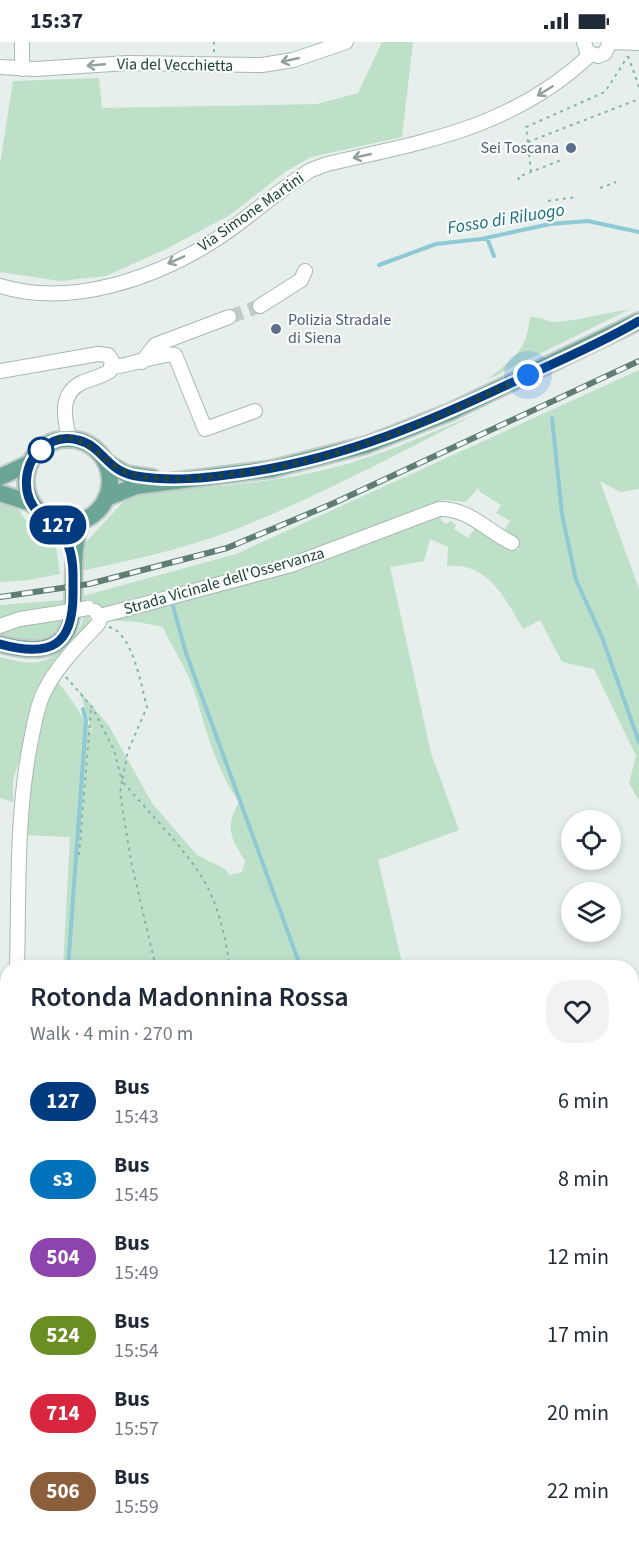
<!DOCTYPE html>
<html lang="en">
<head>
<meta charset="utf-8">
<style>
	:root { --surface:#fff; --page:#f2f2f3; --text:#1f2937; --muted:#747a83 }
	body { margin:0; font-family:"Source Sans 3",sans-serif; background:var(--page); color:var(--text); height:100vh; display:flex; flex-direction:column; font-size:22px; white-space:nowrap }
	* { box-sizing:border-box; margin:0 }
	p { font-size:20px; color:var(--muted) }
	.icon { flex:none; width:33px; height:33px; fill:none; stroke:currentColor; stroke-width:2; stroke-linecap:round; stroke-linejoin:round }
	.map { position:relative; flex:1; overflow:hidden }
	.drawer { position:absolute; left:0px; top:918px; width:639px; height:582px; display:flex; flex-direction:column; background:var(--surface); border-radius:24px 24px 0 0; box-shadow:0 3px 9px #0003 }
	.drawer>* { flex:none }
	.badge { padding:0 12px; border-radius:20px; font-size:21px; line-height:39px }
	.controls { position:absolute; left:561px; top:768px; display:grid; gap:12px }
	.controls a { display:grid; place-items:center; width:60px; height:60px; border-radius:50%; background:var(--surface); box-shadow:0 3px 9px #0003; font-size:30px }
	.you { position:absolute; width:30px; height:30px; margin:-15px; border:4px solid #fff; border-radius:50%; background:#1a73e8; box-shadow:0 0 0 9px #1a73e833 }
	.map>.badge { position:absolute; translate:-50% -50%; box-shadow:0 0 0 3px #fff }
	.round { display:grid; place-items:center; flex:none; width:63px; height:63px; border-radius:24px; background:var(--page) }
	.head { display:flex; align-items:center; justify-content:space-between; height:102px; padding:0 30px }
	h1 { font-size:28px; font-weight:600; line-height:45px }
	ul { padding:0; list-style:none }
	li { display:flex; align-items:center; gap:18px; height:78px; padding:0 30px }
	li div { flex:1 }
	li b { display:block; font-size:22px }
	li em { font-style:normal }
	li .badge { min-width:66px; font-weight:700; text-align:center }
	.status { display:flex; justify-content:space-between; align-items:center; height:42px; padding:0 30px; background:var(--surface); direction:ltr }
	.status svg { height:16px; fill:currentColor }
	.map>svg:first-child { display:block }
	.green { fill:#bfe0c8; fill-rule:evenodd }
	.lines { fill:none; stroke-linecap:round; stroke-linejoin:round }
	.stream { stroke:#8ec9d4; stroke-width:4 }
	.minor-tunnel { stroke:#bfccc8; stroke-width:14; stroke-dasharray:14 7; stroke-linecap:butt }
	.minor-casing { stroke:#a8b8b2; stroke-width:16 }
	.major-casing { stroke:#c2cac8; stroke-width:20 }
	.path { stroke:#86b3a5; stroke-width:2; stroke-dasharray:3 4.5; stroke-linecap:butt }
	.minor { stroke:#fff; stroke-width:14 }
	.major { stroke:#6aa596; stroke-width:16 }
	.rail-casing { stroke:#5f7d75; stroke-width:6 }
	.rail { stroke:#f7fbf9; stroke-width:4; stroke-dasharray:11; stroke-linecap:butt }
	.minor-bridge-casing { stroke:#a8b8b2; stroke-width:16; stroke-linecap:butt }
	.minor-bridge { stroke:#fff; stroke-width:14 }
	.oneway { stroke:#92a09c }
	.line-casing { stroke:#fff; stroke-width:14 }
	.line { stroke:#003b80; stroke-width:9 }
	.walk { stroke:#24423a; stroke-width:6; stroke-dasharray:0 10.8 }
	.service-dot { fill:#5c6f8a; stroke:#f7fbf9; stroke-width:2 }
	.stop-dot { fill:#fff; stroke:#003b80; stroke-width:3 }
	.labels { text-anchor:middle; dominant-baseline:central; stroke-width:4.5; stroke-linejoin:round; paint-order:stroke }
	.street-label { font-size:16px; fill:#24423a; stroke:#f7fbf9 }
	.service-label { font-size:16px; fill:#4e5e75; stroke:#f7fbf9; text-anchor:end }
	.water-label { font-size:18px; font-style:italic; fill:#1c6f80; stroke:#f7fbf9 }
</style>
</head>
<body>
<div class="status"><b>15:37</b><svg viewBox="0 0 49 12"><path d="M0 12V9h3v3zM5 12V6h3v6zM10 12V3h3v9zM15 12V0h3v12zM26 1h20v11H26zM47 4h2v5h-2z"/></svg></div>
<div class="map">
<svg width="639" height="1500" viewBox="0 0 639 1500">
	<rect width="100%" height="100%" fill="#e6efeb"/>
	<path class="green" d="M 382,0 L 413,0 L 402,95 L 311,115 L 285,130 L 230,173 L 166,207 L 106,234 L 60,239 L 0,230 L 0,122 L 13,39 L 99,36 L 102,66 L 317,62 L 358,51 Z
		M 630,267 L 487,338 C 514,315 525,313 530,275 C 540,274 546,280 556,280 C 581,278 606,271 630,267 Z
		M 639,328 L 639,447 L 620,450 L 600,439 L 639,547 L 639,759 L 629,741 L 636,714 L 594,627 L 562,620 L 540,578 L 523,587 C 505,556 488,520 447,524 L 448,505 L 430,497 L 424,519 L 390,525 L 431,711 L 459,788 L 378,818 L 403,925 L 63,925 L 70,795 L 24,793 C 25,741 29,684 56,637 L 75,663 L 93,692 L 79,648 L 109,684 L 152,761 L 197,813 L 225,827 L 230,833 L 242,830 L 245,819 C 230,794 225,786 239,760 C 215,726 206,687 194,648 C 187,627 172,606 163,585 L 138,580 L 107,578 L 84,563 L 83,554 L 236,512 ZM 478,446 L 480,450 L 501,463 L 496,471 L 510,479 L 501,493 L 518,496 L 519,509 L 475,486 L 468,496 L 454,487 L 456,483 L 451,479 L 446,482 L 441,478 L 442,472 L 435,462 L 442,458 L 466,460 Z
		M 474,373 C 394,414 315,456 231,489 C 183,507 132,518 81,529 L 86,500 L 124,459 L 135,453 C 201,444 267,443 332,426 C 381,414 427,392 474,373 Z
		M 0,459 L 16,464 L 30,484 L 50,491 L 56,504 L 60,532 L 28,538 L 0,540 Z
		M 64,558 L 66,566 L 0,580 L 0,563 Z
		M 84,571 L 89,573 L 90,582 L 34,652 L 26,698 L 13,738 L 13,760 L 0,756 L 0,615 C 12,618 26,622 38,620 C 60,616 81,595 84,571 Z
		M 66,574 L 56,593 L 38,601 L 0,596 L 0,587 Z
		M 639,969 L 639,1101 L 632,1090 L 632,975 Z
		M 0,1043 L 7,1045 L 7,1107 L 0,1081 Z
		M 639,1153 L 639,1349 L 632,1341 L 632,1162 Z
		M 632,1403 L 639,1406 L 639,1500 L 251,1500 L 252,1492 L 632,1492 Z"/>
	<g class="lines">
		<path class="stream" d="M 487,196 L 494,214
			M 379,223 L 436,202 L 481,197 L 550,182 L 588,179 L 639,190
			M 552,376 L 562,472 L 576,538 L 602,595 L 639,700
			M 173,564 L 186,611 L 301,926
			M 68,926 L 86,678 L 83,667
			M 46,1492 L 47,1500"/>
		<path class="minor-tunnel" d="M 229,275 L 260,264"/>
		<defs>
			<path id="minor" d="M 584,0 L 587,10 L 598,14 L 605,11 L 610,0
				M 610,0 L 639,1
				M 0,25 L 35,27 L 128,21 L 262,23 L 293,18 L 346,0
				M 22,27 L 22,0
				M 0,244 C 71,266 157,236 218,196 C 250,175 278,148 311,128 L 327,122 C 427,99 512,86 590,13
				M 260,264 L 301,238 L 305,229
				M 142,320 L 155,303 L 229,275
				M 112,325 C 131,324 161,310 175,313 L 205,387 L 255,369
				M 0,329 L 98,312 L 108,313 L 112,319 L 110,329 C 102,334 92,337 83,340 C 59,351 64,375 69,396
				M 100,574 L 291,523 L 439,467 C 469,466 485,488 512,501
				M 0,584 L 20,577 L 65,570
				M 17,926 C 19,851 16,777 30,703 C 34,685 36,666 44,650 C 57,624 78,603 98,582 L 100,576 L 95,569
				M 8,1066 L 3,1120 L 8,1121
				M 248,1500 L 249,1492"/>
			<path id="major" d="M26 439a42 42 0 1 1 84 0a42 42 0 1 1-84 0Z
				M 106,420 L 126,432 L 153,436
				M 0,435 L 30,421
				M 0,451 L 31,461
				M 106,456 L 136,444 L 272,427 L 366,403 L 450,370 L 639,279
				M 0,602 C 106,631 58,534 82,478"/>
		</defs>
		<use href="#minor" class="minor-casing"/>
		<use href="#major" class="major-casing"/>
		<path class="path" d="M 214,10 L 214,0
			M 628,14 L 639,45
			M 528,100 L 526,85 L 605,50 L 628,14
			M 531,130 L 528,100 L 639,57
			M 519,138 L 518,135 L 564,117
			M 600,146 L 616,140
			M 548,159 L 577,155
			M 109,585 C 133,591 141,644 147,665 L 128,709 L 122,739 C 148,770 190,811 208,846 C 220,871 226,898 230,926
			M 66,635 L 92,665 L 114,708 L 122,739 L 120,751 L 131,819 L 156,926
			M 79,813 L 91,667
			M 0,1022 L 3,1036 L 8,1037"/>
		<use href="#minor" class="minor"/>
		<use href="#major" class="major"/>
		<defs>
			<path id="rail" d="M 0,555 L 89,542 L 227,506 L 334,461 L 639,319"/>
		</defs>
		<use href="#rail" class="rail-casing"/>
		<use href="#rail" class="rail"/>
		<defs>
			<path id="minor-bridge" d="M 65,570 L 88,566"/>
		</defs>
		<use href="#minor-bridge" class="minor-bridge-casing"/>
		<use href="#minor-bridge" class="minor-bridge"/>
	</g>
	<defs><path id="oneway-shaft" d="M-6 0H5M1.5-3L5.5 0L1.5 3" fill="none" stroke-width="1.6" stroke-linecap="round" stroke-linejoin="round" transform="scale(1.5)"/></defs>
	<g class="oneway">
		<use href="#oneway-shaft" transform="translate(290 18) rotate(167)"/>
		<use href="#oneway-shaft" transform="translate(96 23) rotate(175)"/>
		<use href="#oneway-shaft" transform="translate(545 49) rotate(148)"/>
		<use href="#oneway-shaft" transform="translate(362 114) rotate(167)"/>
		<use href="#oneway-shaft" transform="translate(176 218) rotate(156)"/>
	</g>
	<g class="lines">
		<defs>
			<path id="line" d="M 0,602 C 51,616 74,604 73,549 C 73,533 74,518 68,503 C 66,497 61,483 55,479 C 50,476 44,475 39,471 C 21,454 23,424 40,408 C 51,398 64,394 78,398 C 103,404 106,429 136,434 C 172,440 206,436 242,431 C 344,417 434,378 526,334 C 564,317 603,300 639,279"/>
		</defs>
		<use href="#line" class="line-casing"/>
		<use href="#line" class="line"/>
		<path class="walk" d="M 41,408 C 81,371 101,429 138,434 C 174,440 206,436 242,431 C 345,417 435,378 528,333"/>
	</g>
	<g class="service-dot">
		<circle cx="571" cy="106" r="6"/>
		<circle cx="276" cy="287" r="6"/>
	</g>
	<circle class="stop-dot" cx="41" cy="408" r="12"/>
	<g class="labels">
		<g class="street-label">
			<text transform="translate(175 23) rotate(1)">Via del Vecchietta</text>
			<text transform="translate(251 170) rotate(-35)">Via Simone Martini</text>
			<text transform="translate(224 539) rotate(-16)">Strada Vicinale dell'Osservanza</text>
		</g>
		<g class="service-label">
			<text x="559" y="106">Sei Toscana</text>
			<text x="288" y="278" text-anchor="start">Polizia Stradale<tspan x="288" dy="18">di Siena</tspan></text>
		</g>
		<g class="water-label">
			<text transform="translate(506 177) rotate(-9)">Fosso di Riluogo</text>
		</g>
	</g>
</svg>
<div class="controls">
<a><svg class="icon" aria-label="locate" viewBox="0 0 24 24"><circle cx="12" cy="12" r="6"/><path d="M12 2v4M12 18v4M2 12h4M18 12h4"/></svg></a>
<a><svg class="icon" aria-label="layers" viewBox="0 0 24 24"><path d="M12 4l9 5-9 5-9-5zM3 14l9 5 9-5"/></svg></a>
</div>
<div class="you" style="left:528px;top:333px"></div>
<b class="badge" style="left:58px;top:483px;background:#003b80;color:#fff">127</b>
<section class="drawer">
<div class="head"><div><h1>Rotonda Madonnina Rossa</h1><p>Walk · 4 min · 270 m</p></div><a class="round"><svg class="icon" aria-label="heart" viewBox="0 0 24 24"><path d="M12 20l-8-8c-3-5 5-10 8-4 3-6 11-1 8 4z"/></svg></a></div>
<ul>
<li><span class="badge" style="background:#003b80;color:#fff">127</span><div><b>Bus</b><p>15:43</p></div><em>6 min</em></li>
<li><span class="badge" style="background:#0072bc;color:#fff">s3</span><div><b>Bus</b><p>15:45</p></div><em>8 min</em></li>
<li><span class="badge" style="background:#8e44ad;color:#fff">504</span><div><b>Bus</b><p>15:49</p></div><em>12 min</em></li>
<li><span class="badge" style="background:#6b8e23;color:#fff">524</span><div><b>Bus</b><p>15:54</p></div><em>17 min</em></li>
<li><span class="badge" style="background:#d7263d;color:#fff">714</span><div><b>Bus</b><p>15:57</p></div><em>20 min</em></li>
<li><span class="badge" style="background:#8b5e3c;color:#fff">506</span><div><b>Bus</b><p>15:59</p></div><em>22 min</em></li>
</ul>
</section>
</div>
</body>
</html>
